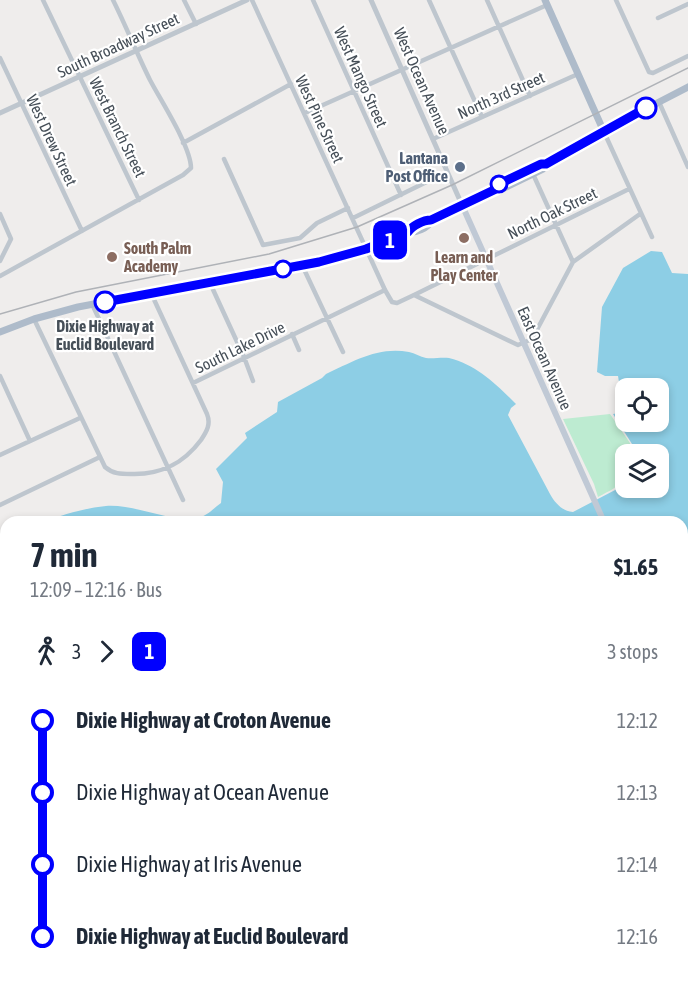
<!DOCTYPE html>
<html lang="en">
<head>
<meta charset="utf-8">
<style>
	:root { --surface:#fff; --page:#f2f2f3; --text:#1f2937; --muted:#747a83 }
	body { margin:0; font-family:"Asap Condensed",sans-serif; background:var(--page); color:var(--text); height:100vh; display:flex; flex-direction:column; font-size:22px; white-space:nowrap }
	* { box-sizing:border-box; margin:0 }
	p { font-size:20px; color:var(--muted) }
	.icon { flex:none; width:33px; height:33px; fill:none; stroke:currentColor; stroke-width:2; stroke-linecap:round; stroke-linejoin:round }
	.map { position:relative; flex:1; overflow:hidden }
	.drawer { position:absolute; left:0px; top:516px; width:688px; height:468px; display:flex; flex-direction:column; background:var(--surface); border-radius:18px 18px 0 0; box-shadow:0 3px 9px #0003 }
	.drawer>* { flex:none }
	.badge { padding:0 12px; border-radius:9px; font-size:21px; line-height:39px }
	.controls { position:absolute; left:615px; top:378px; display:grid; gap:12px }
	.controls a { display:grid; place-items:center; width:54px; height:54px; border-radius:12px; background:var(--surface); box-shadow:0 3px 9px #0003; font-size:30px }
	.map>.badge { position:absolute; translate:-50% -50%; box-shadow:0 0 0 3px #fff }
	.legs { display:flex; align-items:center; gap:9px; height:66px; padding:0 30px; font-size:20px }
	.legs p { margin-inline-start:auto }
	.overview { display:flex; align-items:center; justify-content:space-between; height:102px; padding:0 30px }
	h1 { font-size:33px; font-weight:700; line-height:45px }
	ul { padding:0 30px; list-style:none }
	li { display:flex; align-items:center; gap:21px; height:72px; font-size:22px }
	li i { display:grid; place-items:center; width:9px; height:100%; margin:0 8px; background:currentColor }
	li i::after { content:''; width:15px; height:15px; margin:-8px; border:4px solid; border-radius:50%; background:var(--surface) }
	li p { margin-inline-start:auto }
	li:first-child i { background:linear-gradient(#0000 50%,currentColor 0) }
	li:last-child i { background:linear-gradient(currentColor 50%,#0000 0) }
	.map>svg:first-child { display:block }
	.green { fill:#bdebd1 }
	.water { fill:#8dcee5; fill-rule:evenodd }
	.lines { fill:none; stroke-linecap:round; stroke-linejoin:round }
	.minor { stroke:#bec6ce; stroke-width:4.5 }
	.tertiary { stroke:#bec6ce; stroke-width:5 }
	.secondary { stroke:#c0c9d5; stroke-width:6 }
	.primary { stroke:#aebbca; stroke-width:7 }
	.rail { stroke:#afb2b7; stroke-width:1.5 }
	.line-1-casing { stroke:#fff; stroke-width:14 }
	.line-1 { stroke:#00f; stroke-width:9 }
	.stop-1-dot { fill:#fff; stroke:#00f; stroke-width:3 }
	.service-dot { fill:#5c6f8a; stroke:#fff; stroke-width:2 }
	.education-dot { fill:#8d6e63; stroke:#fff; stroke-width:2 }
	.labels { text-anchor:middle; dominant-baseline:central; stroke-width:4.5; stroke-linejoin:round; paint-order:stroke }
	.street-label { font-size:16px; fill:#464f58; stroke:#fff }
	.service-label { font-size:16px; font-weight:bold; fill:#4e5e75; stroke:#fff; text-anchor:end }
	.education-label { font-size:16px; font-weight:bold; fill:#785e54; stroke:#fff; text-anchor:start }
	.stop-label { font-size:16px; font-weight:bold; fill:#464f58; stroke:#fff }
</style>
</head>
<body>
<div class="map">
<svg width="688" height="984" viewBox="0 0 688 984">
	<rect width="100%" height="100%" fill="#efedec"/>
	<path class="green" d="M 610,414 L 630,443 L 631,454 L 626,454 C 626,483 623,484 598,497 L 594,484 L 563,419 Z"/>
	<path class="water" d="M 651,251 L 662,252 L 672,273 L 688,274 L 688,630 L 683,630 L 682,522 L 43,522 C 62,515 85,508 106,506 C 136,504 171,523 198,518 C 207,516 214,508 221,503 L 223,482 L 216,469 L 247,438 L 245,433 L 277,412 L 278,402 L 322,378 L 326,374 C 352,362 378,346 409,352 C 415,353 420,357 426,358 C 433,359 441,357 449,358 C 477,365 496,384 516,404 L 511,408 L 508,415 L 550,494 C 555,503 562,511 573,512 L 617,489 L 625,479 L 626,488 L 658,488 L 658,454 L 633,454 L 632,444 L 613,414 L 624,412 L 618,376 L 605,376 L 597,372 L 602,307 L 623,268 ZM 626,388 L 658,388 L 658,422 L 626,422 Z
		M 6,535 L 6,921 L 0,924 L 0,538 Z
		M 352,978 L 572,978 L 564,984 L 323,984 L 342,982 Z"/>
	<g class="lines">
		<path class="minor" d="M 43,0 L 139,200
			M 184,0 L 196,24
			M 252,0 L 385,290 L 392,302 L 397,303 L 414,295 L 629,189
			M 313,0 L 401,195
			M 429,0 L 482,117
			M 487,0 L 530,96
			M 616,0 L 649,72 L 653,73 L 688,56
			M 658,18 L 688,4
			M 0,58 L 82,231
			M 659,102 L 688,167
			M 305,113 L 547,5
			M 604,132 L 652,237
			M 433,139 L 578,74
			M 183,143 L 291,84
			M 224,159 L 263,245 L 300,238 L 317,223 L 348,208
			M 533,174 L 573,262
			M 0,214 L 11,239 L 0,261
			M 353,218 L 447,172
			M 302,265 L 343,352
			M 0,276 L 183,175 L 191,168 C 191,147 161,101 150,80 C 137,54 126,26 113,0
			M 210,283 L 244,357 L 253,381
			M 414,295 L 518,345 L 532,339 L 573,262 L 640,214
			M 92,304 L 183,500
			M 34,319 L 105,467 C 113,474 121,474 131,474 C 161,475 183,464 201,440 C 207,431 211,424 207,414 L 151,293
			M 292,334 L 299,350
			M 0,376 L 30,441
			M 193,383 L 385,290
			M 0,455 L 80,418
			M 0,505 L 100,457
			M 0,955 L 6,952
			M 660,978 L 664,984
			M 77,984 L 90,978
			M 145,984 L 152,978
			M 593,984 L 598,978"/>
		<path class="tertiary" d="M 371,0 L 462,205
			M 0,113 L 247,0"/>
		<path class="secondary" d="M 462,205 L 604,522
			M 682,699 L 688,712
			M 668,984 L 681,978"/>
		<path class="primary" d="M 545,0 L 604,132
			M 496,189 L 499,184 L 541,164 L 546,164 L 553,160 L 634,115 L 688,87
			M 408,232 C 412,225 423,220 431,221 L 496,189 L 502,189 L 543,169 L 546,164
			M 0,332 L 34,319 L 78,307 L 335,258 L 366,249 L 408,232 C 416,233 428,228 431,221"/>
		<path class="rail" d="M 0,314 L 76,292 L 269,254 L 357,227 L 452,185 L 688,68"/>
	</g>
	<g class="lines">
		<defs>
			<path id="line-1" d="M 105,302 L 319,262 L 366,249 L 408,232 C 412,226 423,220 431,220 L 496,189 L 499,184 L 541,164 L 546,164 L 553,160 L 646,108"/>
		</defs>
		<use href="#line-1" class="line-1-casing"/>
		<use href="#line-1" class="line-1"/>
	</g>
	<g class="stop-1-dot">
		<circle cx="646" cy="108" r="10"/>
		<circle cx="499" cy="184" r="8"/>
		<circle cx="283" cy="269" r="8"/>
		<circle cx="105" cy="302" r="10"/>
	</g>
	<circle class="service-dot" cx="460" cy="167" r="6"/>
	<g class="education-dot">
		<circle cx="464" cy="238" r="6"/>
		<circle cx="112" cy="257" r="6"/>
	</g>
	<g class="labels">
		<g class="street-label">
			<text transform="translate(118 45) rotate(-25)">South Broadway Street</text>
			<text transform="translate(361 77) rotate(66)">West Mango Street</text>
			<text transform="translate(422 81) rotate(66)">West Ocean Avenue</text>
			<text transform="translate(501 95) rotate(-24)">North 3rd Street</text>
			<text transform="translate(320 119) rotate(65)">West Pine Street</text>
			<text transform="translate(118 127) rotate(64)">West Branch Street</text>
			<text transform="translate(52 140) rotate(65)">West Drew Street</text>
			<text transform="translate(552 213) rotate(-26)">North Oak Street</text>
			<text transform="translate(240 347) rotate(-26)">South Lake Drive</text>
			<text transform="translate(545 358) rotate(66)">East Ocean Avenue</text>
		</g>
		<g class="service-label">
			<text x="448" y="158">Lantana<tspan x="448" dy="18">Post Office</tspan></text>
		</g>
		<g class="education-label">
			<text x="124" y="248">South Palm<tspan x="124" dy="18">Academy</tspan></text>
			<text x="464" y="257" text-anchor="middle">Learn and<tspan x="464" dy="18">Play Center</tspan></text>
		</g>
		<g class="stop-label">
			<text x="105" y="326">Dixie Highway at<tspan x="105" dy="18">Euclid Boulevard</tspan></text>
		</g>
	</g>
</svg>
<div class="controls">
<a><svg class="icon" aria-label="locate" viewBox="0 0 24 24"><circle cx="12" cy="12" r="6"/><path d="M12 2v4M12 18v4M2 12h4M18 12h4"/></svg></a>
<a><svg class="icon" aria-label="layers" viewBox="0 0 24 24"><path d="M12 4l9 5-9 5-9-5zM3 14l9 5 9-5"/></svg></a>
</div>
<b class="badge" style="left:390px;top:240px;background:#00f;color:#fff">1</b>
<section class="drawer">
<div class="overview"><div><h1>7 min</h1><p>12:09 – 12:16 · Bus</p></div><b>$1.65</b></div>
<div class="legs"><svg class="icon" aria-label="walk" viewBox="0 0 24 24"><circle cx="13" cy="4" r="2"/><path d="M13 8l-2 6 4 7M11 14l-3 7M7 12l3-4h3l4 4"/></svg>3<svg class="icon" aria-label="forward" viewBox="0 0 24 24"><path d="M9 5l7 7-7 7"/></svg><b class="badge" style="background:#00f;color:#fff">1</b><p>3 stops</p></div>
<ul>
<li><i style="color:#00f"></i><b>Dixie Highway at Croton Avenue</b><p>12:12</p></li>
<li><i style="color:#00f"></i><span>Dixie Highway at Ocean Avenue</span><p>12:13</p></li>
<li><i style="color:#00f"></i><span>Dixie Highway at Iris Avenue</span><p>12:14</p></li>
<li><i style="color:#00f"></i><b>Dixie Highway at Euclid Boulevard</b><p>12:16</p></li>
</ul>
</section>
</div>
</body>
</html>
